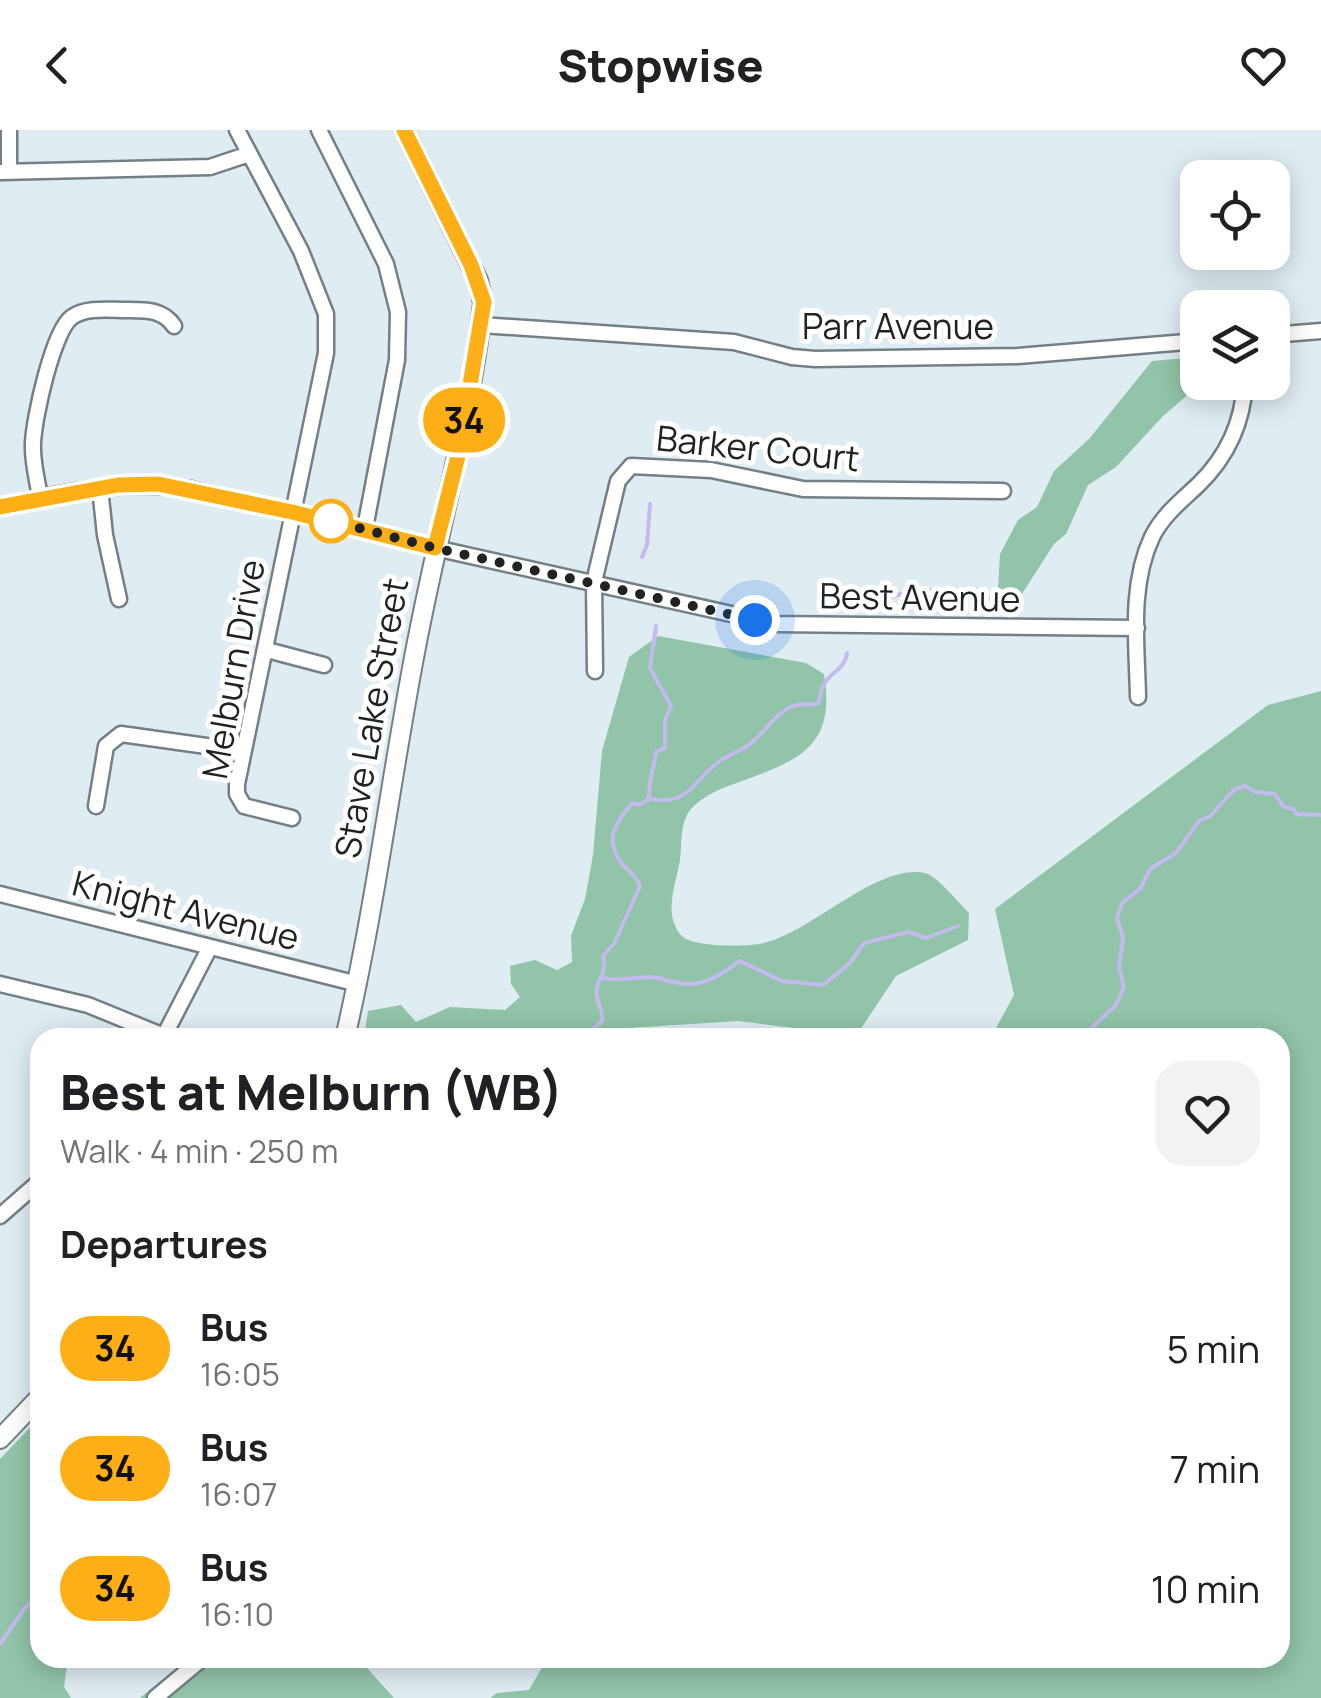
<!DOCTYPE html>
<html lang="en">
<head>
<meta charset="utf-8">
<style>
	:root { --surface:#fff; --page:#f2f2f2; --text:#202124; --muted:#757577 }
	body { margin:0; font-family:Manrope,sans-serif; background:var(--page); color:var(--text); height:100vh; display:flex; flex-direction:column; font-size:38px; white-space:nowrap }
	* { box-sizing:border-box; margin:0 }
	p { font-size:32px; color:var(--muted) }
	.icon { flex:none; width:55px; height:55px; fill:none; stroke:currentColor; stroke-width:2; stroke-linecap:round; stroke-linejoin:round }
	.map { position:relative; flex:1; overflow:hidden }
	.details { position:absolute; left:30px; top:898px; width:1260px; height:640px; display:flex; flex-direction:column; background:var(--surface); border-radius:30px; box-shadow:0 5px 25px #0003 }
	.details>* { flex:none }
	.badge { padding:0 20px; border-radius:32px; font-size:35px; line-height:65px }
	.fabs { position:absolute; left:1180px; top:30px; display:grid; gap:20px }
	.fabs a { display:grid; place-items:center; width:110px; height:110px; border-radius:20px; background:var(--surface); box-shadow:0 5px 25px #0003; font-size:50px }
	.you { position:absolute; width:50px; height:50px; margin:-25px; border:8px solid #fff; border-radius:50%; background:#1a73e8; box-shadow:0 0 0 15px #1a73e833 }
	.map>.badge { position:absolute; translate:-50% -50%; box-shadow:0 0 0 5px #fff }
	h2 { padding:0 30px; font-size:38px; line-height:90px }
	.round { display:grid; place-items:center; flex:none; width:105px; height:105px; border-radius:30px; background:var(--page) }
	.head { display:flex; align-items:center; justify-content:space-between; height:170px; padding:0 30px }
	h1 { font-size:48px; font-weight:800; line-height:75px }
	ul { padding:0; list-style:none }
	li { display:flex; align-items:center; gap:30px; height:120px; padding:0 30px }
	li div { flex:1 }
	li b { display:block; font-size:38px }
	li em { font-style:normal }
	li .badge { min-width:110px; font-weight:700; text-align:center }
	header { display:flex; justify-content:space-between; align-items:center; height:130px; padding:0 30px; background:var(--surface); font-size:45px; font-weight:800 }
	.map>svg:first-child { display:block }
	.green { fill:#91c4a8 }
	.lines { fill:none; stroke-linecap:round; stroke-linejoin:round }
	.stream { stroke:#c4baef; stroke-width:4 }
	.street-casing { stroke:#748085; stroke-width:19 }
	.secondary-casing { stroke:#748085; stroke-width:22 }
	.street { stroke:#fff; stroke-width:14 }
	.secondary { stroke:#fff; stroke-width:18 }
	.line-casing { stroke:#fff; stroke-width:22 }
	.line { stroke:#fcaf17; stroke-width:15 }
	.walk { stroke:#1e2325; stroke-width:10; stroke-dasharray:0 18 }
	.stop-dot { fill:#fff; stroke:#fcaf17; stroke-width:5 }
	.labels { text-anchor:middle; dominant-baseline:central; stroke-width:10; stroke-linejoin:round; paint-order:stroke }
	.street-label { font-size:35px; fill:#1e2325; stroke:#fff }
</style>
</head>
<body>
<header><svg class="icon" aria-label="back" viewBox="0 0 24 24"><path d="M15 5l-7 7 7 7"/></svg>Stopwise<svg class="icon" aria-label="heart" viewBox="0 0 24 24"><path d="M12 20l-8-8c-3-5 5-10 8-4 3-6 11-1 8 4z"/></svg></header>
<div class="map">
<svg width="1321" height="1568" viewBox="0 0 1321 1568">
	<rect width="100%" height="100%" fill="#dfecf2"/>
	<path class="green" d="M 1197,227 L 1197,246 L 1191,262 L 1163,286 L 1116,337 L 1088,355 L 1066,404 L 1054,414 L 1018,470 L 1006,477 L 997,476 L 1000,424 L 1018,390 L 1037,377 L 1054,341 L 1089,309 L 1152,231 Z
		M 658,506 L 806,533 L 824,544 C 838,626 787,633 723,658 C 711,663 693,673 687,685 C 680,698 682,715 680,730 C 677,748 668,772 673,790 C 679,809 687,811 706,814 C 722,816 743,816 759,814 C 809,806 875,733 925,743 C 936,745 960,774 969,783 L 968,810 L 896,846 L 856,906 L 739,891 L 629,898 L 628,908 L 364,907 L 368,881 L 401,875 L 416,892 L 450,877 L 505,880 L 520,867 L 511,854 L 510,836 L 535,830 L 557,840 L 572,832 L 571,806 L 585,769 L 593,725 L 602,621 L 629,527 Z
		M 1321,561 L 1321,1568 L 490,1568 L 497,1563 L 529,1560 L 544,1534 L 544,1528 L 1280,1528 L 1280,908 L 991,907 L 1014,865 L 995,779 L 1268,575 Z
		M 40,1287 L 40,1528 L 68,1528 L 64,1557 L 71,1568 L 0,1568 L 0,1329 Z
		M 189,1528 L 358,1528 L 394,1568 L 140,1568 Z"/>
	<g class="lines">
		<path class="stream" d="M 642,427 L 647,415 L 650,374
			M 882,473 C 902,456 954,460 981,460 L 988,468
			M 651,669 C 685,675 691,657 711,638 C 722,626 739,623 751,613 C 766,601 775,584 793,576 C 801,573 809,575 817,574 C 821,569 820,564 822,558 C 827,543 845,541 847,523
			M 603,848 C 620,852 634,847 651,847 C 658,847 667,851 674,852 C 701,859 719,846 740,831 L 782,851 L 823,855 L 850,833 L 864,813 L 908,802 L 926,808 L 958,796
			M 583,908 L 602,891 C 604,879 594,870 597,858 C 600,845 607,841 603,826 L 614,814 L 640,756 C 635,743 627,741 620,731 C 604,707 617,690 633,673 L 639,675 L 649,669 C 648,652 654,639 656,622 L 665,618 L 665,590 L 671,576 L 650,538 L 656,496
			M 1051,908 L 1064,904 L 1083,906 L 1116,875 L 1124,857 L 1119,838 L 1123,808 L 1117,788 L 1122,773 L 1140,759 L 1150,739 L 1176,723 L 1199,691 L 1210,686 L 1235,659 L 1245,656 L 1256,662 L 1275,664 L 1284,677 L 1294,679 L 1296,684 L 1321,685
			M 0,1514 L 24,1479 L 40,1463"/>
		<defs>
			<path id="street" d="M 237,0 L 301,121 L 326,184 L 326,223 L 237,654 L 237,664 L 244,676 L 292,688
				M 319,0 L 386,134 L 398,182 L 397,230 L 365,398
				M 0,42 L 210,37 L 249,24
				M 9,42 L 9,0
				M 481,195 L 734,212 L 792,227 L 815,229 L 1018,226 L 1198,211
				M 1272,205 L 1321,201
				M 100,358 L 105,405 L 119,469
				M 40,367 C 37,349 32,331 33,313 C 34,288 53,200 72,187 C 86,177 109,180 126,180 C 145,180 163,179 174,196
				M 0,377 C 64,361 126,350 191,359 L 435,418 L 776,494 L 1137,498
				M 267,520 L 324,535
				M 595,541 L 594,452 L 618,351 L 631,336 L 711,340 L 803,359 L 1003,361
				M 1138,567 C 1137,514 1129,456 1152,407 C 1163,385 1181,371 1198,355 C 1227,327 1243,292 1245,252
				M 96,676 L 106,616 L 121,604 L 242,621
				M 0,764 L 358,854
				M 0,854 L 88,875 L 164,906
				M 163,908 L 210,817
				M 0,1086 L 40,1051
				M 155,1568 L 203,1528"/>
			<path id="secondary" d="M 345,908 C 375,779 391,647 416,517 C 438,402 470,289 483,173 L 478,150 L 404,0
				M 0,1309 L 40,1267"/>
		</defs>
		<use href="#street" class="street-casing"/>
		<use href="#secondary" class="secondary-casing"/>
		<use href="#street" class="street"/>
		<use href="#secondary" class="secondary"/>
	</g>
	<g class="lines">
		<defs>
			<path id="line" d="M 0,377 L 118,355 L 158,354 L 292,382 L 435,418 L 458,326 L 484,172 L 471,135 L 404,0"/>
		</defs>
		<use href="#line" class="line-casing"/>
		<use href="#line" class="line"/>
		<path class="walk" d="M 331,391 L 328,390 L 435,418 L 755,490"/>
	</g>
	<circle class="stop-dot" cx="331" cy="391" r="20"/>
	<g class="labels">
		<g class="street-label">
			<text x="898" y="196">Parr Avenue</text>
			<text transform="translate(758 318) rotate(6)">Barker Court</text>
			<text transform="translate(920 467) rotate(1)">Best Avenue</text>
			<text transform="translate(233 539) rotate(-80)">Melburn Drive</text>
			<text transform="translate(371 588) rotate(-80)">Stave Lake Street</text>
			<text transform="translate(186 780) rotate(14)">Knight Avenue</text>
		</g>
	</g>
</svg>
<div class="fabs">
<a><svg class="icon" aria-label="locate" viewBox="0 0 24 24"><circle cx="12" cy="12" r="6"/><path d="M12 2v4M12 18v4M2 12h4M18 12h4"/></svg></a>
<a><svg class="icon" aria-label="layers" viewBox="0 0 24 24"><path d="M12 4l9 5-9 5-9-5zM3 14l9 5 9-5"/></svg></a>
</div>
<div class="you" style="left:755px;top:490px"></div>
<b class="badge" style="left:464px;top:290px;background:#fcaf17;color:#111">34</b>
<section class="details">
<div class="head"><div><h1>Best at Melburn (WB)</h1><p>Walk · 4 min · 250 m</p></div><a class="round"><svg class="icon" aria-label="heart" viewBox="0 0 24 24"><path d="M12 20l-8-8c-3-5 5-10 8-4 3-6 11-1 8 4z"/></svg></a></div>
<h2>Departures</h2>
<ul>
<li><span class="badge" style="background:#fcaf17;color:#111">34</span><div><b>Bus</b><p>16:05</p></div><em>5 min</em></li>
<li><span class="badge" style="background:#fcaf17;color:#111">34</span><div><b>Bus</b><p>16:07</p></div><em>7 min</em></li>
<li><span class="badge" style="background:#fcaf17;color:#111">34</span><div><b>Bus</b><p>16:10</p></div><em>10 min</em></li>
</ul>
</section>
</div>
</body>
</html>
